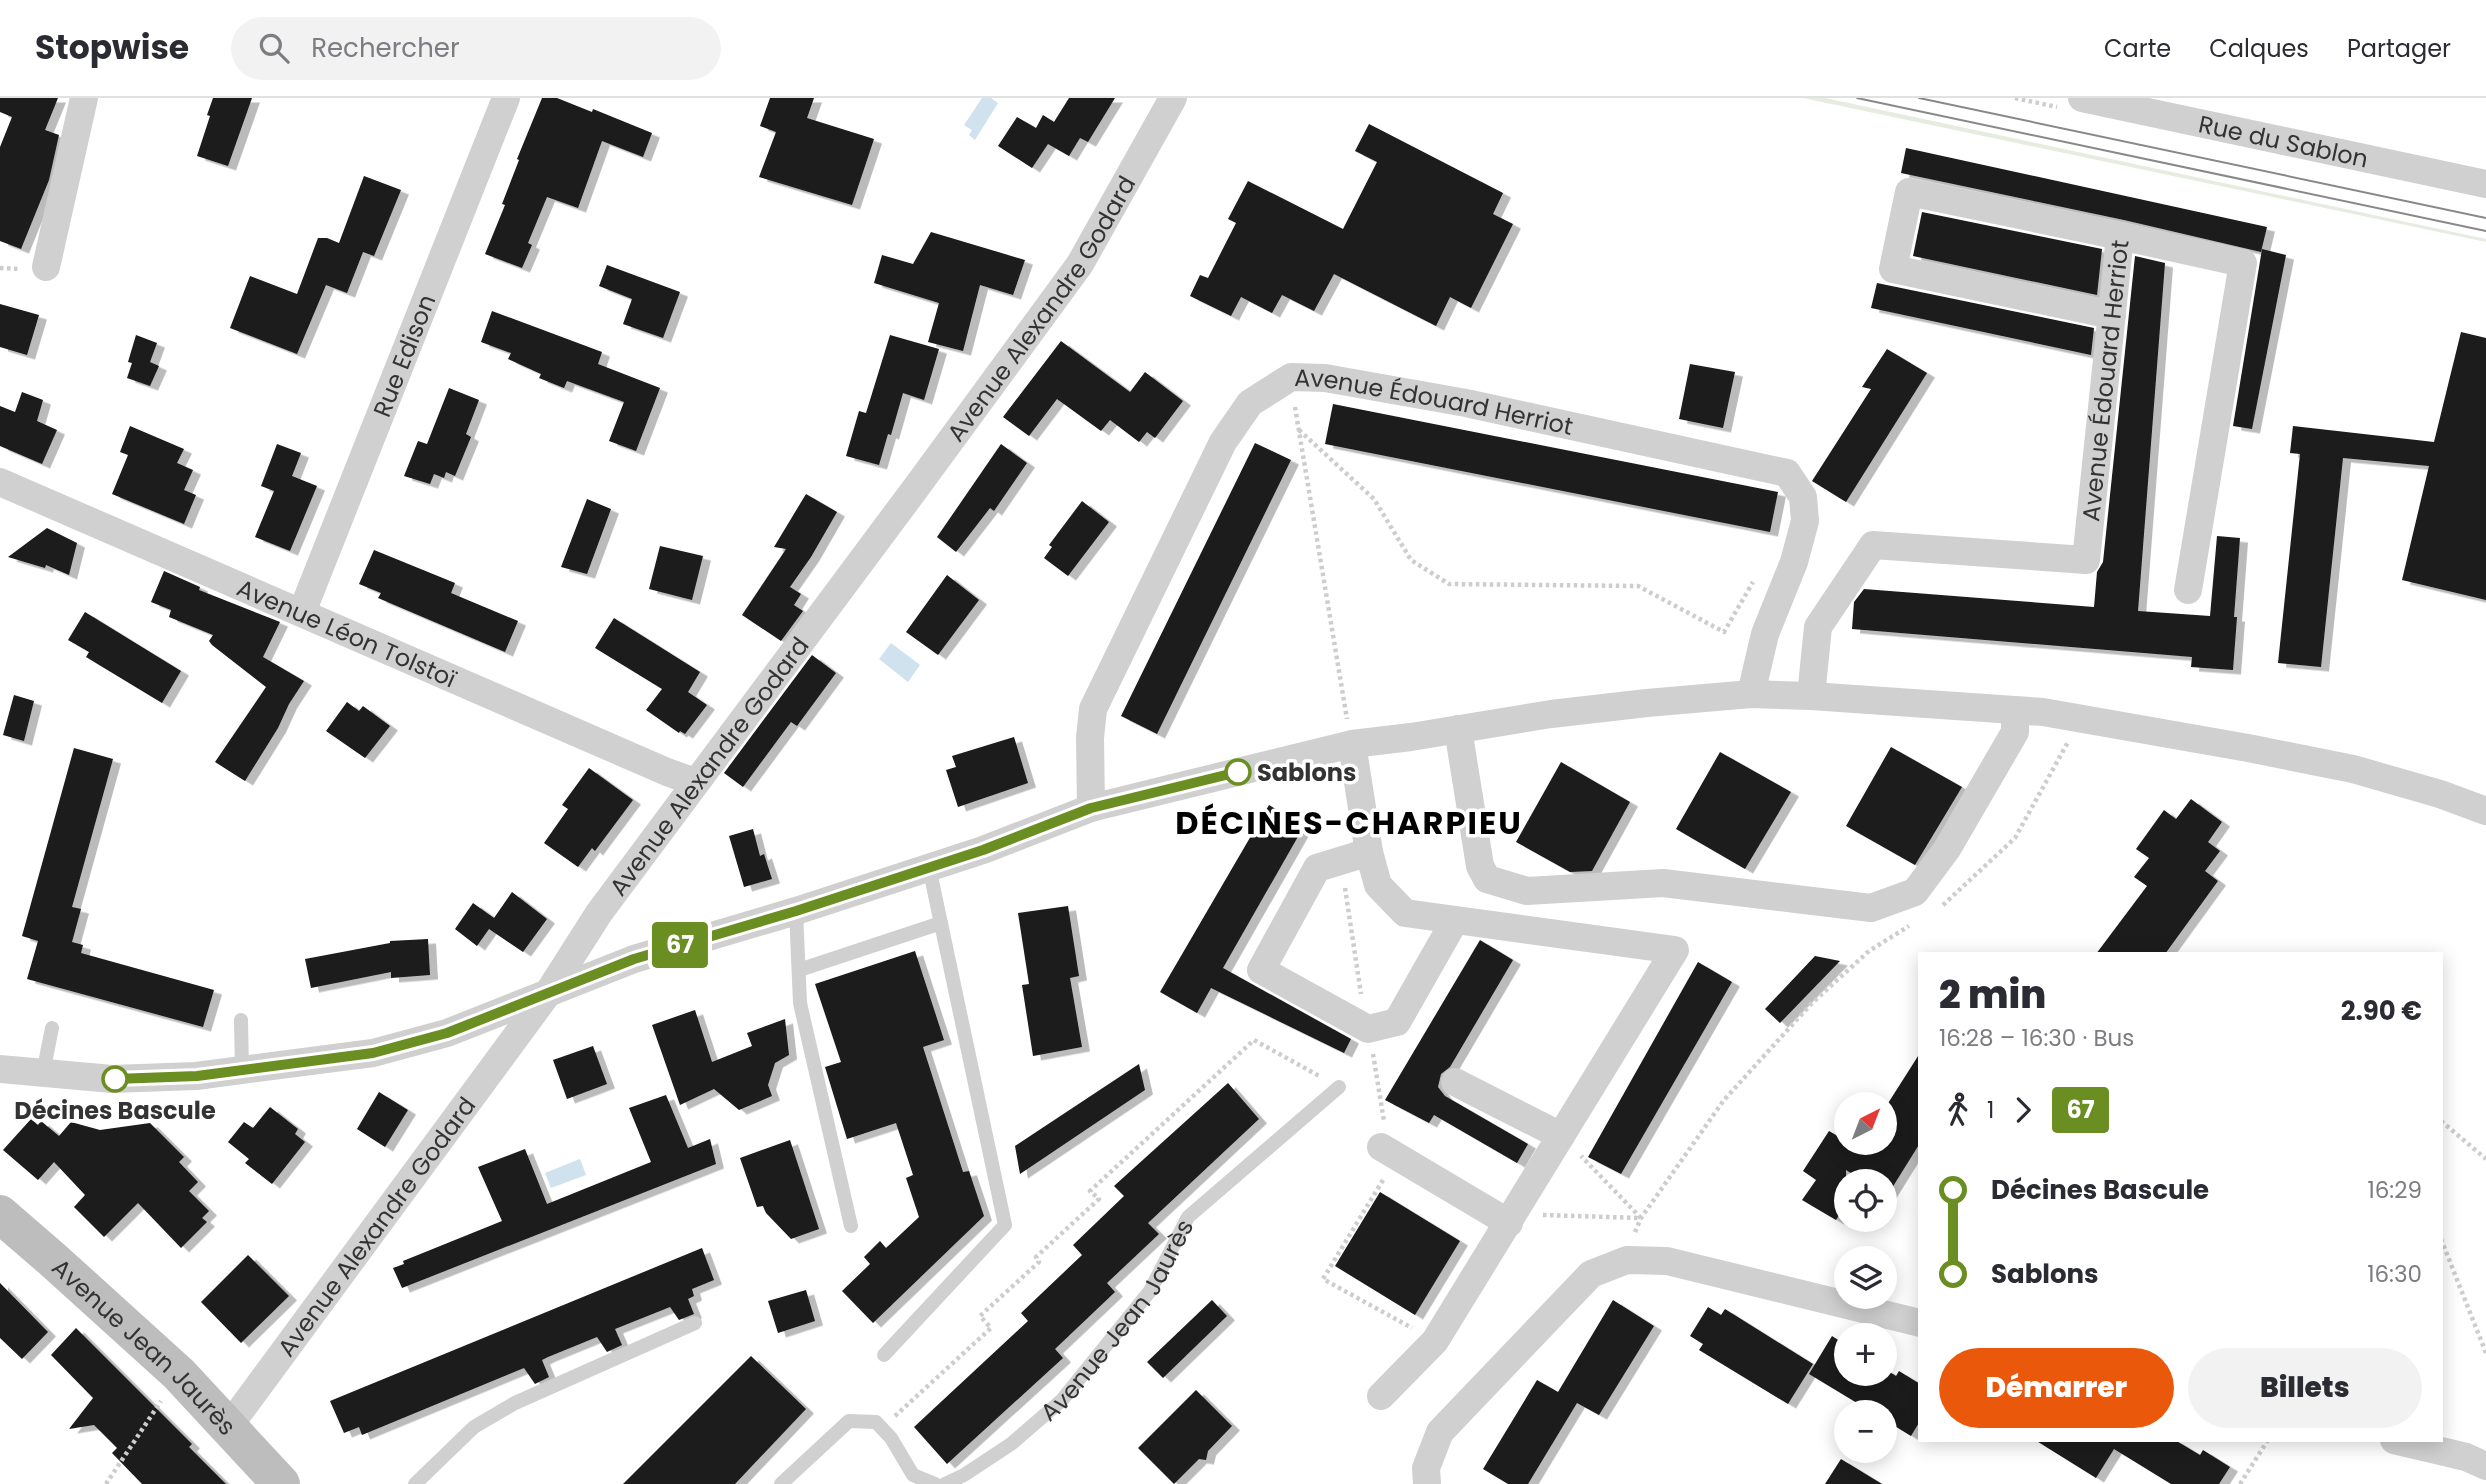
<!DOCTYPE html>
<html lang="fr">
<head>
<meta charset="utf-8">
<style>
	:root { --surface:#fff; --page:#f2f2f3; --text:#2b2b33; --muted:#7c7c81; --line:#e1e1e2; --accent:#ea580c }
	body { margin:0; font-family:Poppins,sans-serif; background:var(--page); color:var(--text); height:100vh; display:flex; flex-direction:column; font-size:26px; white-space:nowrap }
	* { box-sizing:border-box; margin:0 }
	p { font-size:23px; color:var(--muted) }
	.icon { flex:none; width:38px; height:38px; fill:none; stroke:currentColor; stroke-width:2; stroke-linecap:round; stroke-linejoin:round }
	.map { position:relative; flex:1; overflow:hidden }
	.sheet { position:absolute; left:1918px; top:854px; width:525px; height:490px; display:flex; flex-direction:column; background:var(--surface); border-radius:0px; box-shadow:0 4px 18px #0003 }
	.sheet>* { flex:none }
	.badge { padding:0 14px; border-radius:5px; font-size:24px; line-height:46px }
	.needle { width:46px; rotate:42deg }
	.tools { position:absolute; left:1834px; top:994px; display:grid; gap:14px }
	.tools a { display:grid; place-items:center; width:63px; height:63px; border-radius:50%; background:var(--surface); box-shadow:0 4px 18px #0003; font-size:35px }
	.map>.badge { position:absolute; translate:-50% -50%; box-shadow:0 0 0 4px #fff }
	.legs { display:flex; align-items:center; gap:10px; height:77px; padding:0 21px; font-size:23px }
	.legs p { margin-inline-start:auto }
	.summary { display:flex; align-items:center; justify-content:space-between; height:119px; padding:0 21px }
	h1 { font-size:38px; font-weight:800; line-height:52px }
	.cta { display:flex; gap:14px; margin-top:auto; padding:14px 21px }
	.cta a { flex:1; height:80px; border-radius:42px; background:var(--accent); color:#fff; font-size:28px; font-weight:800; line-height:80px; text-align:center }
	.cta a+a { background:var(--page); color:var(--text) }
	ul { padding:0 21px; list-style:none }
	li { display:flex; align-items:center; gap:24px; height:84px; font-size:26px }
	li i { display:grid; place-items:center; width:10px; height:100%; margin:0 9px; background:currentColor }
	li i::after { content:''; width:18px; height:18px; margin:-9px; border:5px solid; border-radius:50%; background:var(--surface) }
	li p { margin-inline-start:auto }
	li:first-child i { background:linear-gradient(#0000 50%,currentColor 0) }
	li:last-child i { background:linear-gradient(currentColor 50%,#0000 0) }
	header { display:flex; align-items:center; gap:42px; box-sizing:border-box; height:98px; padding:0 35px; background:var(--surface); border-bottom:2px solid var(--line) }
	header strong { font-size:33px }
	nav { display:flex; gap:38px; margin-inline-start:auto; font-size:24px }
	.search { width:490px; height:63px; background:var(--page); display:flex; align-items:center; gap:18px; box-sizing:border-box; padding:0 24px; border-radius:38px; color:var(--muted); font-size:26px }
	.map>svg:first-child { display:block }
	.green { fill:#e6ecdf }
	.water { fill:#cfe2ee }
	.building { fill:#1a1a1a; filter:url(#shadow) }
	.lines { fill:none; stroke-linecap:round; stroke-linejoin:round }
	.path { stroke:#cdcdcd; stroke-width:4.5; stroke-dasharray:3.5 3.5; stroke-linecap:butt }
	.lane { stroke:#d0d0d0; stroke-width:14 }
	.street { stroke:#d0d0d0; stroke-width:28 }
	.secondary { stroke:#bdbdbd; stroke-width:38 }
	.tram { stroke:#888; stroke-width:2 }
	.line-1-casing { stroke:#fff; stroke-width:16 }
	.line-1 { stroke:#6b8e23; stroke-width:10 }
	.stop-1-dot { fill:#fff; stroke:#6b8e23; stroke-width:3.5 }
	.labels { text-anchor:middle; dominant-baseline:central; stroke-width:7; stroke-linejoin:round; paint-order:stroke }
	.street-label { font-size:24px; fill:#333; stroke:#fff }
	.stop-label { font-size:24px; font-weight:bold; fill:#333; stroke:#fff; text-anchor:start }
	.district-label { font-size:32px; font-weight:bold; letter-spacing:2px; fill:#000; stroke:#fff }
</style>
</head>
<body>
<header>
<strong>Stopwise</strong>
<div class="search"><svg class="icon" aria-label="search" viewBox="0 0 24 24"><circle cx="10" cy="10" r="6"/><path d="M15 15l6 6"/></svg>Rechercher</div>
<nav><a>Carte</a><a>Calques</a><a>Partager</a></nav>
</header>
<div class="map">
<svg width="2486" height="1386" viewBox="0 0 2486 1386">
	<defs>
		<filter id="shadow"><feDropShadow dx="8" dy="4.5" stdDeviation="0" flood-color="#0004"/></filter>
	</defs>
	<rect width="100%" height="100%" fill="#fff"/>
	<path class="green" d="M 1803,0 L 1825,0 L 2486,141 L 2486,144 Z"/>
	<path class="water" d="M 982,0 L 991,0 L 998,5 L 975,42 L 969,37 L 972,32 L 964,27 Z
		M 891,545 L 920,567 L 908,584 L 879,561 Z
		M 580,1061 L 586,1077 L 551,1090 L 545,1075 Z"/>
	<path class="building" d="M 0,0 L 58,0 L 45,32 L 59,37 L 49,82 L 21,151 L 0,143 L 0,49 L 12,19 L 0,14 Z
		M 213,0 L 252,0 L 228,68 L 197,58 L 210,18 L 207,17 Z
		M 542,0 L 557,0 L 592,14 L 593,11 L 652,35 L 643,59 L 602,43 L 578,110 L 547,99 L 528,145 L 532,147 L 522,170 L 485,156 L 505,107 L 502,106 L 519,62 L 517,61 Z
		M 770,0 L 814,0 L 807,20 L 874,41 L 852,107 L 759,79 L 776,34 L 760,28 Z
		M 1069,0 L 1115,0 L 1088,44 L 1080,40 L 1069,58 L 1048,46 L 1032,70 L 998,48 L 1017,19 L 1036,30 L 1043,17 L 1054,24 Z
		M 1369,26 L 1503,95 L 1493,116 L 1513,126 L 1471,210 L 1450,199 L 1436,228 L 1334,176 L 1314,213 L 1282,197 L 1272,215 L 1241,199 L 1231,218 L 1190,198 L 1200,177 L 1208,180 L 1236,125 L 1228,121 L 1248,83 L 1343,131 L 1377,64 L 1355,53 Z
		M 1906,50 L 2267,129 L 2261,154 L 2124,122 L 1901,75 Z
		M 364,78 L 401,92 L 374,158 L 363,154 L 347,195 L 326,187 L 297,256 L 230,230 L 250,178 L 297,196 L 318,140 L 327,140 L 339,145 Z
		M 1922,114 L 2102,151 L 2097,197 L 1913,158 Z
		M 931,134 L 1025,162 L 1013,197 L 980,187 L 963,253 L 928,244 L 939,205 L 874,185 L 882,157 L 913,166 Z
		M 2262,151 L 2286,157 L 2252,331 L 2233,328 Z
		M 2135,158 L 2165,165 L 2138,513 L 2210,518 L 2217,438 L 2240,440 L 2234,519 L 2237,519 L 2233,572 L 2191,569 L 2192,559 L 1852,531 L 1854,504 L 1864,491 L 2094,509 L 2097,474 L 2103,464 Z
		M 607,167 L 680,194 L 663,240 L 623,226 L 632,201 L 599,188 Z
		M 1877,185 L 2094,230 L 2091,257 L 1871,210 Z
		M 0,206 L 39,217 L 27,257 L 0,249 Z
		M 492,213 L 602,254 L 598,266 L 660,290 L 636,353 L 609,343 L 624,304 L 567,283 L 564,290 L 539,280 L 541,276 L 508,261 L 511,255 L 481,244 Z
		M 2461,234 L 2486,240 L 2486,502 L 2402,482 L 2429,368 L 2343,360 L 2321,569 L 2278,565 L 2300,356 L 2290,355 L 2293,328 L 2434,344 Z
		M 136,237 L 157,245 L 150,264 L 159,268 L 150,288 L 127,280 L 132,265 L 128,264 Z
		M 890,237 L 939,251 L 924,302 L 903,295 L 891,337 L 888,336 L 879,367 L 846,358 L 859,313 L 866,315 Z
		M 1061,243 L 1130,294 L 1145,274 L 1183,303 L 1155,340 L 1147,334 L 1139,344 L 1110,322 L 1101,333 L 1057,301 L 1029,338 L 1003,319 Z
		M 1887,251 L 1927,275 L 1846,404 L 1812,383 L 1871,291 L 1862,289 Z
		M 1690,266 L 1735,274 L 1723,330 L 1679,321 Z
		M 449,290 L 479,302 L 466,336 L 471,339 L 455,378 L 446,374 L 444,380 L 434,376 L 430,386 L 404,378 L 418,343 L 427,346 Z
		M 22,294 L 43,302 L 37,323 L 57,332 L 42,366 L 0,348 L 0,308 L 15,314 Z
		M 1333,306 L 1778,394 L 1770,434 L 1325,346 Z
		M 130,328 L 184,351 L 177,365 L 193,372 L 184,392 L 196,397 L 184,426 L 112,396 L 128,357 L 120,354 Z
		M 1255,345 L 1291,362 L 1157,636 L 1121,618 Z
		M 277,346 L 301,355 L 292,378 L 317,388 L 290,453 L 255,439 L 274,393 L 261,388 Z
		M 1001,346 L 1027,365 L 994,413 L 990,410 L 956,454 L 937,439 Z
		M 806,396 L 837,414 L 811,459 L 790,489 L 801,496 L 794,507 L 803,513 L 781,543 L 742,517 L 786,451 L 774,449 Z
		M 587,401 L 611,411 L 587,476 L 561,469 Z
		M 1082,403 L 1109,424 L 1068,478 L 1044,460 L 1052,449 L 1049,447 Z
		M 47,430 L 77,445 L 69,477 L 46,467 L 45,470 L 8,459 Z
		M 660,448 L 703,458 L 692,502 L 649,491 Z
		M 374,452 L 455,485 L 451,495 L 518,523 L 505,554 L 378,500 L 381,495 L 359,486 Z
		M 164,473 L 200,489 L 199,492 L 280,524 L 263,559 L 304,583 L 289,606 L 278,630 L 245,683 L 215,664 L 266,589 L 212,547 L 209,543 L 213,537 L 169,519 L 171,512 L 151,504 Z
		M 947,477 L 979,502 L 938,557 L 906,534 Z
		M 85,514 L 181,573 L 162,605 L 86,559 L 89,554 L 68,542 Z
		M 614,520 L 700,574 L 688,594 L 707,607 L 685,636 L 680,633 L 679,635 L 646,612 L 662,591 L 595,550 Z
		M 812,557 L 836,575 L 797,628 L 791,624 L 743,689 L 724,675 Z
		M 14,597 L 34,603 L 24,643 L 3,637 Z
		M 347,604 L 359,613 L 363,608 L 390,628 L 365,660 L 326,633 Z
		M 1014,639 L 1028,685 L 958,709 L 946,672 L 956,669 L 952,658 Z
		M 1891,649 L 1962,689 L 1915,767 L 1846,728 Z
		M 74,650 L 113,661 L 72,809 L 81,811 L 72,844 L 83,847 L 81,855 L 214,892 L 203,929 L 27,881 L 38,843 L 22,838 Z
		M 1720,654 L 1791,694 L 1745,771 L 1676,731 Z
		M 1561,664 L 1630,704 L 1592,773 L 1570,774 L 1516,744 Z
		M 589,670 L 633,702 L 595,753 L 592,750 L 578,769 L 544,745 L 568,711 L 562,707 Z
		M 2191,701 L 2222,724 L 2208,744 L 2220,753 L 2205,773 L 2218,783 L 2165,856 L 2096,856 L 2147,788 L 2134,779 L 2149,760 L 2136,751 L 2164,712 L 2176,721 Z
		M 1269,707 L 1304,728 L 1223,870 L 1351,941 L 1344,955 L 1211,890 L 1197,915 L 1160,894 Z
		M 753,731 L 760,758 L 764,756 L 772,781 L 744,789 L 729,738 Z
		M 512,794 L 547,821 L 523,854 L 489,831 L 477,848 L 455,831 L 473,805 L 494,820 Z
		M 1068,808 L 1079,878 L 1070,880 L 1082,949 L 1033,958 L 1022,887 L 1029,886 L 1018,815 Z
		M 428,841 L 430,877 L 391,880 L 391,874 L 311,890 L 305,861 L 390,845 L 390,843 Z
		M 1480,842 L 1513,862 L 1450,969 L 1441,976 L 1438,989 L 1445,998 L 1528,1046 L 1517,1065 L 1434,1017 L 1429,1025 L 1385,1002 Z
		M 915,853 L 944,942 L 923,949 L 963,1074 L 969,1073 L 984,1118 L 873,1225 L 842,1193 L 870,1166 L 864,1159 L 880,1143 L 886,1150 L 919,1119 L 906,1080 L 913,1077 L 896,1025 L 847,1041 L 825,969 L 841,964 L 815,886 Z
		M 1815,858 L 1840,863 L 1780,925 L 1765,911 Z
		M 1698,864 L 1732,884 L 1621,1076 L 1588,1059 Z
		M 695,912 L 712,964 L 752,948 L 747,935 L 785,921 L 789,957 L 775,965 L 768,987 L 772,998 L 739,1012 L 714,991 L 680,1007 L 652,927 Z
		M 593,948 L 607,986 L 567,1001 L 553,962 Z
		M 1920,955 L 1920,1045 L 1887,1098 L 1885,1083 L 1864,1083 L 1846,1072 L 1846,1106 L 1836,1122 L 1802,1102 L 1816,1082 L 1803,1073 L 1829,1033 L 1843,1041 L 1846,1035 L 1846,1045 L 1885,1045 L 1885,1010 Z
		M 1139,966 L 1145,992 L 1020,1076 L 1015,1048 Z
		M 1228,985 L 1259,1021 L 1148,1125 L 1159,1136 L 1107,1185 L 1115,1194 L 1055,1251 L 1063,1260 L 947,1366 L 914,1329 L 1028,1223 L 1021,1215 L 1082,1157 L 1073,1147 L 1124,1098 L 1114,1088 Z
		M 379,994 L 408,1012 L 385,1049 L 357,1031 Z
		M 666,997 L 688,1050 L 710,1041 L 716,1066 L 402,1190 L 393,1170 L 404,1166 L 403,1163 L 502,1123 L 478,1069 L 525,1051 L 547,1106 L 651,1064 L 629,1010 Z
		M 270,1009 L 298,1031 L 295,1036 L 305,1044 L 272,1086 L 245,1065 L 249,1061 L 228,1044 L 244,1024 L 253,1030 Z
		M 31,1021 L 38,1027 L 41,1023 L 59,1038 L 71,1024 L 100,1032 L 150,1025 L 184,1059 L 179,1064 L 198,1084 L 189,1093 L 209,1113 L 202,1120 L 207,1124 L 181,1150 L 138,1105 L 104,1139 L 74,1109 L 85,1097 L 54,1064 L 38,1082 L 3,1052 Z
		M 790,1042 L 819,1131 L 791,1141 L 766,1115 L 763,1108 L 757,1109 L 740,1060 Z
		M 1380,1094 L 1460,1143 L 1415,1217 L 1335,1168 Z
		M 702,1150 L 714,1182 L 692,1191 L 694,1198 L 688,1201 L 694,1216 L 679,1222 L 670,1209 L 615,1231 L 622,1247 L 607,1254 L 597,1239 L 548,1259 L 542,1262 L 549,1279 L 535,1286 L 524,1270 L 362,1337 L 359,1329 L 344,1335 L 330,1303 Z
		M 248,1157 L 289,1198 L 241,1245 L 201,1204 Z
		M 0,1185 L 48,1234 L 22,1261 L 0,1240 Z
		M 806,1192 L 815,1223 L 778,1235 L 768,1203 Z
		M 1212,1202 L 1227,1218 L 1163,1280 L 1147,1264 Z
		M 1613,1202 L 1654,1228 L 1599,1317 L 1577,1305 L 1528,1386 L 1508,1386 L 1483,1371 L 1537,1282 L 1558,1294 Z
		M 1708,1209 L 1721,1217 L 1725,1211 L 1813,1266 L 1788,1306 L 1699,1252 L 1703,1246 L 1690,1238 Z
		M 76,1230 L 192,1346 L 189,1349 L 226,1386 L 142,1386 L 112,1355 L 117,1350 L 94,1327 L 69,1331 L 93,1300 L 51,1257 Z
		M 1832,1238 L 1846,1247 L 1846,1276 L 1885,1276 L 1885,1271 L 1896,1278 L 1899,1273 L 1920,1286 L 1920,1323 L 1911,1338 L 1885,1322 L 1885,1314 L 1872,1314 L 1809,1276 Z
		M 751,1258 L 806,1311 L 735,1386 L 623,1386 Z
		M 1196,1292 L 1232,1328 L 1208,1353 L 1206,1362 L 1199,1361 L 1174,1386 L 1138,1350 Z
		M 2035,1342 L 2175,1342 L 2200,1357 L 2203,1352 L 2230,1369 L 2219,1386 L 2171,1386 L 2114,1351 L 2096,1380 Z
		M 1841,1361 L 1882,1386 L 1825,1386 Z"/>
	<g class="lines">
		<path class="path" d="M 2015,0 L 2057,9
			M 0,170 L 20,171
			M 1295,309 L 1347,621
			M 1299,332 L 1374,401 L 1411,462 L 1449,486 L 1638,488 L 1724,534 L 1753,484
			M 1345,790 L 1361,896
			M 1943,807 L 2015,740 L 2068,644
			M 1373,956 L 1384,1023
			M 2441,1023 L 2486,1061
			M 1383,1082 L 1323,1181 L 1412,1230
			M 1543,1117 L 1641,1120 L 1581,1058
			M 1635,1134 L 1641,1120 L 1724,1002 L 1811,906 L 1869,853 L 1909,828
			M 2441,1141 L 2486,1255
			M 895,1318 L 991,1230 L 980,1218 L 1039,1164 L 1036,1159 L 1099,1101 L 1090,1093 L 1254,942 L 1321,979
			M 106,1386 L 161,1303
			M 2240,1386 L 2268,1342"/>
		<g class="lane">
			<path d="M 796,813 L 800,905 L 851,1128"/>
			<path d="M 799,872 L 941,825"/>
			<path d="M 241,922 L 242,973"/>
			<path d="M 43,975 L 52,930"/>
			<path d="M 884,1257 L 1005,1127 L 929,769"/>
			<path d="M 415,1386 L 474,1329 L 515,1305 L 695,1225"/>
			<path d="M 781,1386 L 849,1323 L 876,1324 L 891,1340 L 913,1377 L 935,1386"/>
			<path id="s1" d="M 945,1386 L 964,1377 L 1011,1346 L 1062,1302 L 1150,1193 L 1188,1119 L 1339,989"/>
		</g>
		<g class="street">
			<path id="s2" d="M 2082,0 L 2486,86"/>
			<path d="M 46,169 L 84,0"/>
			<path d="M 2112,217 L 1893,171 L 1909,94 L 2120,138"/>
			<path id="s3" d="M 0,384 L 667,674 L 695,684"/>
			<path id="s4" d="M 302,514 L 506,0"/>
			<path id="s5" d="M 1811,598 L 1818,529 L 1873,447 L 2086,462 L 2120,138 L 2243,165 L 2188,492"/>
			<path d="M 1458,631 L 1480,768 L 1487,781 L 1527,793 L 1663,785 L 1871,810 L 1915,794 L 1947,751 L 2015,634 L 2015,613"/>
			<path d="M 1352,646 L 1369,754 L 1378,787 L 1405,815 L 1675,852 L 1435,1243 L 1381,1298"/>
			<path id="s6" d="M 1091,710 L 1090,640 L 1093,611 L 1223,344 L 1250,305 L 1291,279 L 1325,280 L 1466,305 L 1787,375 L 1803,399 L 1805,423 L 1794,464 L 1765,536 L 1751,596"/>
			<path d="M 1369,754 L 1317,770 L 1261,872 L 1368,931 L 1397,924 L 1455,822"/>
			<path d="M 0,971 L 112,981 L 196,978 L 373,955 L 447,935 L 634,861 L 796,813 L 983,752 L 1091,710 L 1352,646 L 1411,639 L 1551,616 L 1647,605 L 1751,596 L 1811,598 L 2043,614 L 2248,650 L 2353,671 L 2440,696 L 2486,713"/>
			<path d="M 1455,984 L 1561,1038"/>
			<path d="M 1381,1049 L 1509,1125"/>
			<path id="s7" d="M 229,1328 L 548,895 L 599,815 L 918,387 L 1080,166 L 1173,0"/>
			<path d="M 2394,1342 L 2466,1359 L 2486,1368"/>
			<path d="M 1427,1386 L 1426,1370 L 1440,1334 L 1591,1176 L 1627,1162 L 1667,1163 L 1920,1225"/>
		</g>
		<path class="secondary" id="s8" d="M 0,1116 L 52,1161 L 179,1276 L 281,1386"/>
		<path class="tram" d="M 1857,0 L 2486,133
			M 1919,0 L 2486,120"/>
	</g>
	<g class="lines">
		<defs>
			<path id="line-1" d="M 115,981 L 197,978 L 373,955 L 447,935 L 634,861 L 796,813 L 983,752 L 1091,710 L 1238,674"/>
		</defs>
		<use href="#line-1" class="line-1-casing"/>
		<use href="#line-1" class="line-1"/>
	</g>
	<g class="stop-1-dot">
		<circle cx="1238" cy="674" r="12"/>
		<circle cx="115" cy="981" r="12"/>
	</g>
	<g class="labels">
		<g class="street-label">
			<text stroke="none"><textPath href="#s2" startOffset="206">Rue du Sablon</textPath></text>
			<text stroke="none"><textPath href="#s7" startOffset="1382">Avenue Alexandre Godard</textPath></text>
			<text stroke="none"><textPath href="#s4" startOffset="276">Rue Edison</textPath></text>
			<text stroke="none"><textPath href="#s5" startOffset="562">Avenue Édouard Herriot</textPath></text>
			<text stroke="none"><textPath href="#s6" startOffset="637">Avenue Édouard Herriot</textPath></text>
			<text stroke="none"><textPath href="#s3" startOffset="378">Avenue Léon Tolstoï</textPath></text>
			<text stroke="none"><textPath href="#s7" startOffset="816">Avenue Alexandre Godard</textPath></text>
			<text stroke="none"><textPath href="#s7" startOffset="248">Avenue Alexandre Godard</textPath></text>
			<text stroke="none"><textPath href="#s1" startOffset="242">Avenue Jean Jaurès</textPath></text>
			<text stroke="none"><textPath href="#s8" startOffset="196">Avenue Jean Jaurès</textPath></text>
		</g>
		<g class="stop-label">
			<text x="1257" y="674">Sablons</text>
			<text x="115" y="1012" text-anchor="middle">Décines Bascule</text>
		</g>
		<g class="district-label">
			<text x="1349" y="724">DÉCINES-CHARPIEU</text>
		</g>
	</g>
</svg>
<div class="tools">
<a><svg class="needle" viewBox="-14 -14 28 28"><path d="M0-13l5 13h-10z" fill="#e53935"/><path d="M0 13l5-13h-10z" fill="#7c7c81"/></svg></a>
<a><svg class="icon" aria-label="locate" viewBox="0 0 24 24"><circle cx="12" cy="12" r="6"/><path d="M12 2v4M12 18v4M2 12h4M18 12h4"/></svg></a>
<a><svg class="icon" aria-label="layers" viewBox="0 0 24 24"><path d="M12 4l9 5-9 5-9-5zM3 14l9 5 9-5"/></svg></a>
<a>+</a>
<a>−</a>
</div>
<b class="badge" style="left:680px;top:847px;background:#6b8e23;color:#fff">67</b>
<section class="sheet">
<div class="summary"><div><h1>2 min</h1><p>16:28 – 16:30 · Bus</p></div><b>2.90 €</b></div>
<div class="legs"><svg class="icon" aria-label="walk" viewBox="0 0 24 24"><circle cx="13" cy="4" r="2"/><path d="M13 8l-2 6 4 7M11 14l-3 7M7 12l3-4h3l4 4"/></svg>1<svg class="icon" aria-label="forward" viewBox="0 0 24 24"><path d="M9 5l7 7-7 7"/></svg><b class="badge" style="background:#6b8e23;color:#fff">67</b></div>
<ul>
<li><i style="color:#6b8e23"></i><b>Décines Bascule</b><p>16:29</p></li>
<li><i style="color:#6b8e23"></i><b>Sablons</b><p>16:30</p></li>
</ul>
<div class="cta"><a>Démarrer</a><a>Billets</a></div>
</section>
</div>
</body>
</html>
